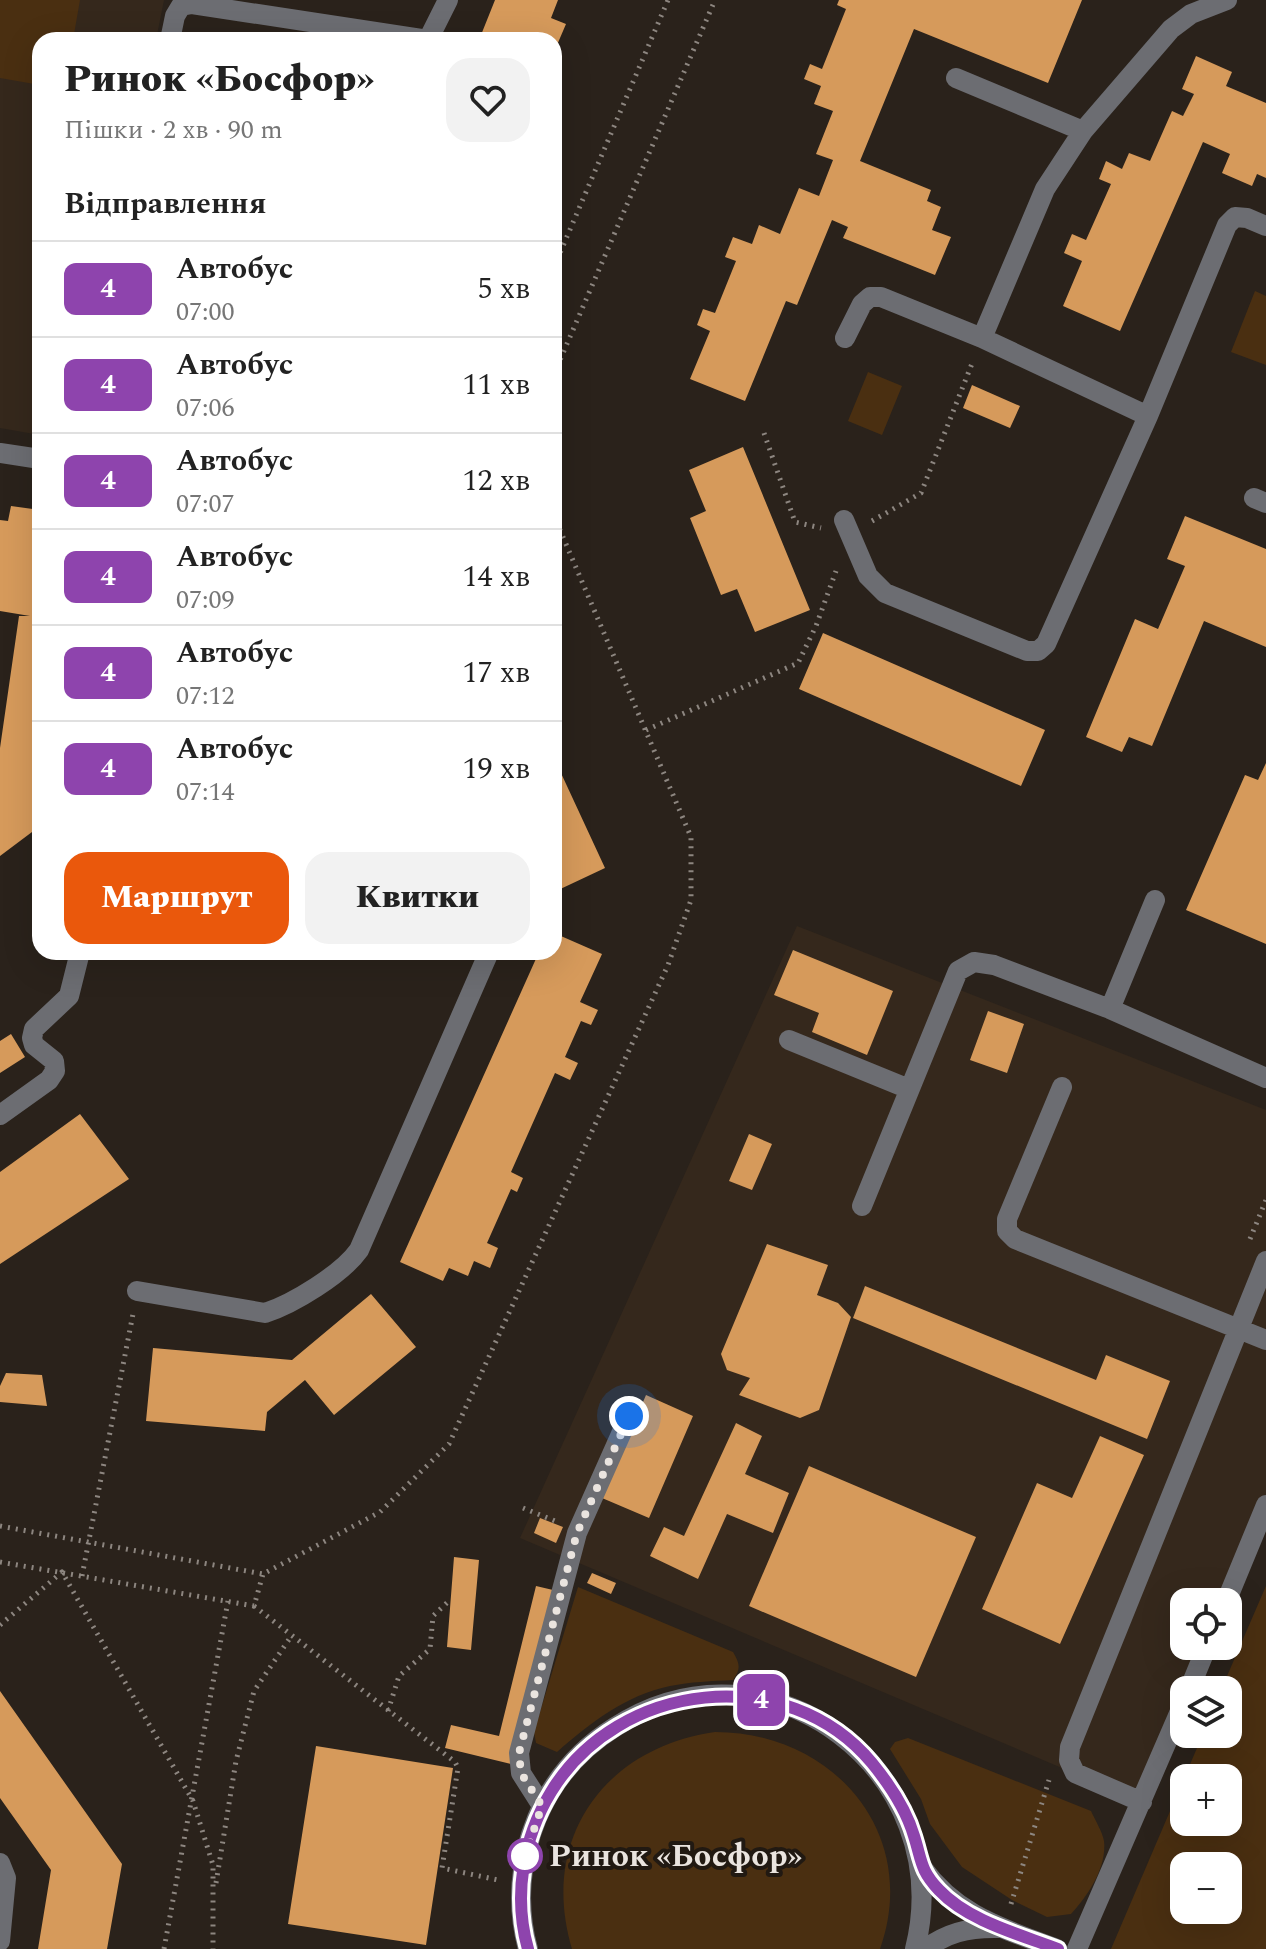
<!DOCTYPE html>
<html lang="uk">
<head>
<meta charset="utf-8">
<style>
	:root { --surface:#fff; --page:#f2f2f2; --text:#222; --muted:#767676; --line:#e0e0e0; --accent:#ea580c }
	body { margin:0; font-family:Spectral,serif; background:var(--page); color:var(--text); height:100vh; display:flex; flex-direction:column; font-size:30px; white-space:nowrap }
	* { box-sizing:border-box; margin:0 }
	p { font-size:26px; color:var(--muted) }
	.icon { flex:none; width:44px; height:44px; fill:none; stroke:currentColor; stroke-width:2; stroke-linecap:round; stroke-linejoin:round }
	.map { position:relative; flex:1; overflow:hidden }
	.sheet { position:absolute; left:32px; top:32px; width:530px; height:928px; display:flex; flex-direction:column; background:var(--surface); border-radius:24px; box-shadow:0 8px 32px #0002 }
	.sheet>* { flex:none }
	.badge { padding:0 16px; border-radius:12px; font-size:28px; line-height:52px }
	.buttons { position:absolute; left:1170px; top:1588px; display:grid; gap:16px }
	.buttons a { display:grid; place-items:center; width:72px; height:72px; border-radius:16px; background:var(--surface); box-shadow:0 8px 32px #0002; font-size:40px }
	.you { position:absolute; width:40px; height:40px; margin:-20px; border:6px solid #fff; border-radius:50%; background:#1a73e8; box-shadow:0 0 0 12px #1a73e833 }
	.map>.badge { position:absolute; translate:-50% -50%; box-shadow:0 0 0 4px #fff }
	h2 { padding:0 32px; font-size:30px; line-height:72px }
	.round { display:grid; place-items:center; flex:none; width:84px; height:84px; border-radius:24px; background:var(--page) }
	.overview { display:flex; align-items:center; justify-content:space-between; height:136px; padding:0 32px }
	h1 { font-size:38px; font-weight:800; line-height:60px }
	.button { display:flex; gap:16px; margin-top:auto; padding:16px 32px }
	.button a { flex:1; height:92px; border-radius:24px; background:var(--accent); color:#fff; font-size:32px; font-weight:800; line-height:92px; text-align:center }
	.button a+a { background:var(--page); color:var(--text) }
	ul { padding:0; list-style:none }
	li { display:flex; align-items:center; gap:24px; height:96px; padding:0 32px; border-top:2px solid var(--line) }
	li div { flex:1 }
	li b { display:block; font-size:30px }
	li em { font-style:normal }
	li .badge { min-width:88px; font-weight:700; text-align:center }
	.map>svg:first-child { display:block }
	.built { fill:#35281c }
	.green { fill:#4a2f11; fill-rule:evenodd }
	.building { fill:#d69a5b }
	.lines { fill:none; stroke-linecap:round; stroke-linejoin:round }
	.path { stroke:#8d8680; stroke-width:5; stroke-dasharray:2 6; stroke-linecap:butt }
	.minor { stroke:#6c6d72; stroke-width:20 }
	.line-casing { stroke:#fff; stroke-width:18 }
	.line { stroke:#8e44ad; stroke-width:12 }
	.walk { stroke:#eae4df; stroke-width:8; stroke-dasharray:0 14.4 }
	.stop-dot { fill:#fff; stroke:#8e44ad; stroke-width:4 }
	.labels { text-anchor:middle; dominant-baseline:central; stroke-width:8; stroke-linejoin:round; paint-order:stroke }
	.stop-label { font-size:32px; font-weight:bold; fill:#eae4df; stroke:#211912; text-anchor:start }
</style>
</head>
<body>
<div class="map">
<svg width="1266" height="1949" viewBox="0 0 1266 1949">
	<rect width="100%" height="100%" fill="#2a221b"/>
	<path class="built" d="M 0,0 L 164,0 L 156,40 L 40,40 L 40,435 L 0,428 Z
		M 797,926 L 1266,1110 L 1266,1505 L 1226,1602 L 1184,1602 L 1184,1646 L 1207,1646 L 1142,1802 L 520,1538 Z"/>
	<path class="green" d="M 0,0 L 80,0 L 73,40 L 40,40 L 40,85 L 0,78 Z
		M 1255,291 L 1266,296 L 1266,365 L 1231,352 Z
		M 868,372 L 902,386 L 882,435 L 848,421 Z
		M 1266,1586 L 1266,1949 L 1111,1949 L 1203,1734 L 1228,1734 L 1228,1690 L 1221,1690 ZM 1228,1778 L 1228,1822 L 1184,1822 L 1184,1778 ZM 1228,1866 L 1228,1910 L 1184,1910 L 1184,1866 Z
		M 578,1587 L 733,1652 C 740,1664 741,1669 733,1680 C 712,1681 690,1682 670,1686 C 626,1695 590,1723 557,1752 L 536,1743 L 534,1732 Z
		M 715,1732 C 833,1732 921,1833 880,1949 L 572,1949 C 539,1839 604,1748 715,1732 Z
		M 908,1738 L 1091,1811 C 1095,1820 1102,1831 1104,1841 C 1107,1867 1088,1896 1071,1914 L 1047,1917 L 1012,1900 L 962,1867 L 930,1824 L 921,1799 L 890,1749 L 895,1742 Z"/>
	<path class="building" d="M 495,0 L 558,0 L 551,18 L 566,24 L 554,52 L 554,40 L 479,40 Z
		M 839,0 L 1082,0 L 1048,83 L 914,29 L 860,161 L 931,190 L 927,201 L 941,207 L 932,230 L 951,237 L 935,275 L 843,238 L 848,227 L 832,220 L 797,305 L 786,301 L 745,401 L 690,379 L 710,331 L 697,325 L 703,309 L 715,313 L 736,261 L 725,257 L 733,237 L 752,244 L 759,225 L 780,234 L 799,188 L 819,196 L 833,160 L 816,154 L 833,111 L 814,104 L 821,86 L 804,79 L 810,64 L 822,69 L 846,9 L 837,5 Z
		M 1196,56 L 1232,72 L 1226,86 L 1266,103 L 1266,178 L 1257,174 L 1252,186 L 1222,173 L 1230,154 L 1203,142 L 1120,331 L 1063,306 L 1082,261 L 1064,253 L 1072,234 L 1086,240 L 1111,184 L 1099,179 L 1106,161 L 1122,169 L 1129,153 L 1150,161 L 1172,111 L 1183,116 L 1194,94 L 1182,89 Z
		M 972,385 L 1020,406 L 1010,428 L 963,408 Z
		M 743,447 L 810,610 L 755,632 L 737,589 L 721,595 L 690,518 L 706,511 L 689,470 Z
		M 11,506 L 40,510 L 40,584 L 35,617 L 40,618 L 40,826 L 0,856 L 0,748 L 19,616 L 30,616 L 0,611 L 0,520 L 8,521 Z
		M 1185,516 L 1266,549 L 1266,647 L 1204,621 L 1152,746 L 1129,737 L 1122,752 L 1086,737 L 1135,619 L 1158,629 L 1185,566 L 1167,559 Z
		M 823,633 L 1045,730 L 1021,786 L 799,689 Z
		M 554,758 L 605,868 L 554,892 Z
		M 1266,763 L 1266,944 L 1186,910 L 1245,775 L 1258,780 Z
		M 554,933 L 602,954 L 580,1002 L 598,1010 L 591,1025 L 581,1021 L 565,1057 L 578,1063 L 570,1080 L 555,1073 L 511,1172 L 523,1178 L 517,1192 L 511,1189 L 487,1243 L 498,1248 L 490,1268 L 474,1261 L 468,1276 L 449,1268 L 443,1281 L 400,1262 L 539,952 L 554,952 Z
		M 793,950 L 893,991 L 867,1055 L 812,1032 L 819,1013 L 774,995 Z
		M 988,1011 L 1024,1024 L 1007,1073 L 970,1060 Z
		M 11,1034 L 25,1057 L 0,1073 L 0,1041 Z
		M 80,1114 L 129,1179 L 0,1264 L 0,1172 Z
		M 749,1134 L 772,1144 L 752,1190 L 729,1181 Z
		M 767,1244 L 828,1265 L 817,1295 L 838,1303 L 851,1317 L 819,1410 L 800,1418 L 739,1395 L 750,1378 L 727,1370 L 721,1354 Z
		M 865,1286 L 1096,1380 L 1106,1355 L 1170,1381 L 1147,1439 L 853,1318 Z
		M 371,1294 L 416,1347 L 334,1415 L 305,1380 L 267,1412 L 265,1431 L 146,1421 L 153,1348 L 292,1360 Z
		M 6,1373 L 42,1375 L 47,1406 L 0,1402 L 0,1386 Z
		M 646,1395 L 693,1416 L 649,1518 L 602,1498 Z
		M 736,1423 L 762,1436 L 745,1474 L 789,1493 L 773,1533 L 727,1514 L 698,1579 L 650,1556 L 664,1527 L 684,1536 Z
		M 1100,1436 L 1144,1455 L 1060,1644 L 982,1609 L 1037,1483 L 1072,1498 Z
		M 809,1466 L 976,1537 L 916,1677 L 749,1606 Z
		M 540,1518 L 563,1527 L 556,1543 L 534,1533 Z
		M 454,1557 L 479,1560 L 471,1650 L 447,1647 Z
		M 592,1573 L 616,1583 L 611,1594 L 587,1583 Z
		M 536,1586 L 553,1590 L 511,1764 L 445,1748 L 451,1725 L 499,1736 Z
		M 0,1691 L 122,1864 L 107,1949 L 38,1949 L 51,1870 L 0,1798 Z
		M 316,1746 L 453,1768 L 426,1945 L 288,1924 Z"/>
	<g class="lines">
		<path class="path" d="M 554,267 L 668,0
			M 554,374 L 715,0
			M 764,433 L 795,522 L 821,528
			M 872,521 L 921,493 L 973,361
			M 646,730 L 798,663 L 816,626 L 836,571
			M 1250,1239 L 1266,1200
			M 523,1508 L 555,1521
			M 0,1526 L 263,1574 L 380,1512 L 449,1444 L 668,965 L 691,900 L 691,837 L 554,516
			M 0,1562 L 254,1606 L 263,1574
			M 82,1576 L 133,1314
			M 254,1606 L 455,1762 L 458,1768 L 442,1868 L 498,1880
			M 0,1625 L 62,1572 L 193,1801 L 213,1865 L 213,1949
			M 388,1711 L 399,1676 L 430,1649 L 433,1616 L 451,1599
			M 216,1883 L 236,1761 L 254,1691 L 292,1635
			M 1011,1904 L 1049,1780
			M 164,1949 L 228,1601"/>
		<path class="minor" d="M 170,40 L 175,16 L 181,6 L 192,4 L 428,40
			M 428,40 L 448,0
			M 956,78 L 1083,131
			M 845,338 L 862,304 L 870,297 L 881,297 L 982,338 L 1148,416
			M 982,338 L 1045,189 L 1083,131 L 1171,29 L 1191,14 L 1227,0
			M 0,453 L 40,459
			M 1254,498 L 1266,503
			M 844,520 L 868,576 L 885,593 L 1027,651 L 1038,651 L 1046,644 L 1148,416 L 1227,225 L 1235,217 L 1247,218 L 1266,226
			M 1110,1009 L 1155,900
			M 789,1040 L 909,1089
			M 1062,1087 L 1007,1219 L 1007,1231 L 1015,1239 L 1266,1340
			M 0,1115 L 49,1080 L 55,1071 L 54,1061 L 34,1045 L 32,1038 L 34,1029 L 69,996 L 80,952
			M 862,1206 L 958,971 L 974,962 L 994,965 L 1110,1009 L 1266,1078
			M 137,1291 L 265,1313 C 293,1304 342,1274 359,1250 L 489,952
			M 1226,1602 L 1266,1505
			M 1189,1690 L 1207,1646
			M 1142,1802 L 1075,1773 L 1069,1760 L 1070,1747 L 1266,1261
			M 542,1806 L 521,1773 L 519,1753 L 577,1533 L 629,1416
			M 0,1863 L 6,1878 L 0,1941
			M 921,1866 C 957,1916 1002,1928 1057,1949
			M 528,1949 C 516,1906 520,1859 537,1818 C 553,1780 580,1749 615,1727 C 770,1627 959,1773 915,1949
			M 925,1949 C 947,1933 967,1928 994,1928
			M 1077,1949 L 1184,1702"/>
	</g>
	<g class="lines">
		<defs>
			<path id="line" d="M 528,1949 C 513,1896 523,1838 551,1792 C 618,1681 787,1661 872,1763 C 890,1785 906,1809 914,1836 C 922,1861 920,1870 939,1890 C 968,1921 1019,1934 1058,1949"/>
		</defs>
		<use href="#line" class="line-casing"/>
		<use href="#line" class="line"/>
		<path class="walk" d="M 525,1856 L 542,1806 L 521,1773 L 519,1753 L 577,1533 L 629,1416"/>
	</g>
	<circle class="stop-dot" cx="525" cy="1856" r="16"/>
	<g class="labels">
		<g class="stop-label">
			<text x="549" y="1856">Ринок «Босфор»</text>
		</g>
	</g>
</svg>
<div class="buttons">
<a><svg class="icon" aria-label="locate" viewBox="0 0 24 24"><circle cx="12" cy="12" r="6"/><path d="M12 2v4M12 18v4M2 12h4M18 12h4"/></svg></a>
<a><svg class="icon" aria-label="layers" viewBox="0 0 24 24"><path d="M12 4l9 5-9 5-9-5zM3 14l9 5 9-5"/></svg></a>
<a>+</a>
<a>−</a>
</div>
<div class="you" style="left:629px;top:1416px"></div>
<b class="badge" style="left:761px;top:1700px;background:#8e44ad;color:#fff">4</b>
<section class="sheet">
<div class="overview"><div><h1>Ринок «Босфор»</h1><p>Пішки · 2 хв · 90 m</p></div><a class="round"><svg class="icon" aria-label="heart" viewBox="0 0 24 24"><path d="M12 20l-8-8c-3-5 5-10 8-4 3-6 11-1 8 4z"/></svg></a></div>
<h2>Відправлення</h2>
<ul>
<li><span class="badge" style="background:#8e44ad;color:#fff">4</span><div><b>Автобус</b><p>07:00</p></div><em>5 хв</em></li>
<li><span class="badge" style="background:#8e44ad;color:#fff">4</span><div><b>Автобус</b><p>07:06</p></div><em>11 хв</em></li>
<li><span class="badge" style="background:#8e44ad;color:#fff">4</span><div><b>Автобус</b><p>07:07</p></div><em>12 хв</em></li>
<li><span class="badge" style="background:#8e44ad;color:#fff">4</span><div><b>Автобус</b><p>07:09</p></div><em>14 хв</em></li>
<li><span class="badge" style="background:#8e44ad;color:#fff">4</span><div><b>Автобус</b><p>07:12</p></div><em>17 хв</em></li>
<li><span class="badge" style="background:#8e44ad;color:#fff">4</span><div><b>Автобус</b><p>07:14</p></div><em>19 хв</em></li>
</ul>
<div class="button"><a>Маршрут</a><a>Квитки</a></div>
</section>
</div>
</body>
</html>
